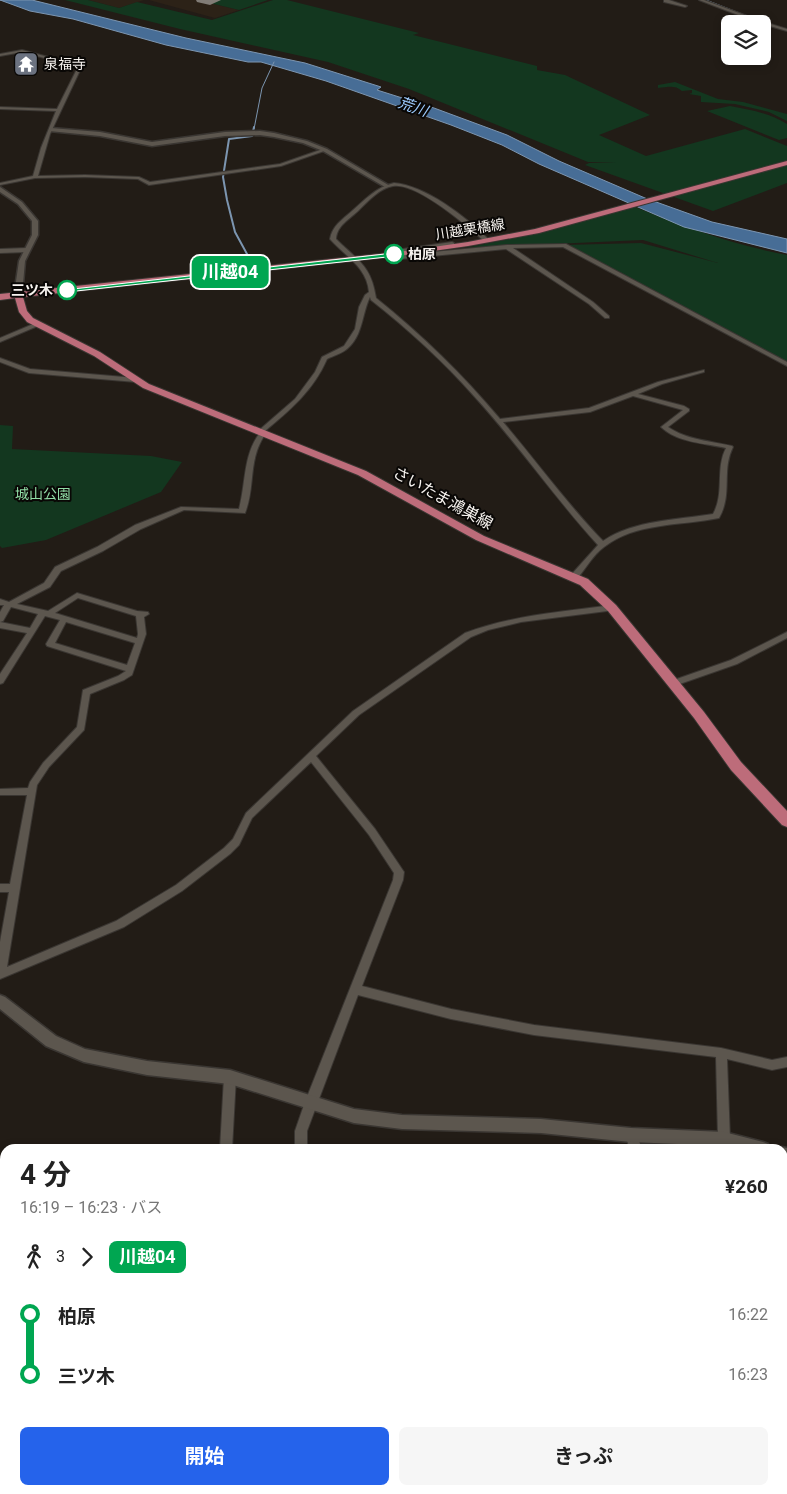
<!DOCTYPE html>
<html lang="ja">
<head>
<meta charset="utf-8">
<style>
	:root { --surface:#fff; --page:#f6f6f6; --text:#222; --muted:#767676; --accent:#2563eb }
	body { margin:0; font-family:Roboto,"Noto Sans JP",sans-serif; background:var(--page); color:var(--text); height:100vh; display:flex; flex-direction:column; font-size:19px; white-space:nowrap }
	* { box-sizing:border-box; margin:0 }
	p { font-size:16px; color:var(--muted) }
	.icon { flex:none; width:28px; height:28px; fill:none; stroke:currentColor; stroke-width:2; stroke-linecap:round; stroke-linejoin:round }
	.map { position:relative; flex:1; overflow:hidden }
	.drawer { position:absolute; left:0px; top:1144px; width:788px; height:351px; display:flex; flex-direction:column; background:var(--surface); border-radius:15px 15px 0 0; box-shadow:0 2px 8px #0003 }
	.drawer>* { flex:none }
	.badge { padding:0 10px; border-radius:8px; font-size:18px; line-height:32px }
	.controls { position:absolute; left:721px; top:15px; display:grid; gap:10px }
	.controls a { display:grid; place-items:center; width:50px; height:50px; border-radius:8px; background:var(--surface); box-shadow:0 2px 8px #0003; font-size:25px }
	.map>.badge { position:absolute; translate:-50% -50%; box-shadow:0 0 0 2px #fff }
	.legs { display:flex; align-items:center; gap:8px; height:55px; padding:0 20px; font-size:16px }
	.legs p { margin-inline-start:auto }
	.headline { display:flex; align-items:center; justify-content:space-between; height:85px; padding:0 20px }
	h1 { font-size:28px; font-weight:700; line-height:38px }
	.button { display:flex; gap:10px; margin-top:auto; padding:10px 20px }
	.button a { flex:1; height:58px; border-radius:8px; background:var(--accent); color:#fff; font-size:20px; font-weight:700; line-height:58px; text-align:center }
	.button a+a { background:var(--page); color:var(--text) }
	ul { padding:0 20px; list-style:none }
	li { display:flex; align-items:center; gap:18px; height:60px; font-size:19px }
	li i { display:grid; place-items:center; width:8px; height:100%; margin:0 6px; background:currentColor }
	li i::after { content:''; width:12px; height:12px; margin:-6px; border:4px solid; border-radius:50%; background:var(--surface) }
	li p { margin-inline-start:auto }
	li:first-child i { background:linear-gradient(#0000 50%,currentColor 0) }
	li:last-child i { background:linear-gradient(currentColor 50%,#0000 0) }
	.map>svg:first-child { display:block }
	.built { fill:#2c2217 }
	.green { fill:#13371f }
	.water { fill:#476d96; stroke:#7c95b0 }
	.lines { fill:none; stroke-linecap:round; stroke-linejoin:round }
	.stream-far1 { stroke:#7c95b0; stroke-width:1 }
	.stream { stroke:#7c95b0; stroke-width:2 }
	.taxiway { fill:#817c76; fill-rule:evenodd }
	.minor-casing { stroke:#3a3632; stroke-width:2 }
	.tertiary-casing { stroke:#3a3632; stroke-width:3 }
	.primary-casing { stroke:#3a3632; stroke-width:2 }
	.minor { fill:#5c564e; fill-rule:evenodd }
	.tertiary { fill:#5c564e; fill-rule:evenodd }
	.primary { fill:#bd6c7a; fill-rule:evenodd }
	.line-1 { fill:#00a651; stroke:#fff }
	.stop-1-dot { fill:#fff; stroke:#00a651; stroke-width:2.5 }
	.labels { text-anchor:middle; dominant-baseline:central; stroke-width:4; stroke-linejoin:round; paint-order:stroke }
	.far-poi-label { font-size:14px; fill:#f6f2ee; stroke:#090705; text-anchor:start }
	.far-street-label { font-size:14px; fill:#f6f2ee; stroke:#090705 }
	.far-stop-label { font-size:14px; font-weight:bold; fill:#f6f2ee; stroke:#090705; text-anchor:start }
	.far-park-label { font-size:14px; fill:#91dda6; stroke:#090705 }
	.far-water-label { font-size:15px; font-style:italic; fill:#9ccafd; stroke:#090705 }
	.street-label { font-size:16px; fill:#f6f2ee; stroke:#090705 }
</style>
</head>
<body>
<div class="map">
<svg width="787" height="1494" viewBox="0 0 787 1494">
	<rect width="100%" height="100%" fill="#221c16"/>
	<path class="built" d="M 88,0 L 144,0 L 119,8 Z
		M 149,0 L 198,0 L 239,10 L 215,18 Z"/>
	<path class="green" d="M 65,0 L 88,0 L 119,8 L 137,2 L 212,20 L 273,0 L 287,0 L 419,33 L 413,35 L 537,66 L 537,70 L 565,75 L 650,115 L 599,135 L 646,156 L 745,129 L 787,146 L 787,183 L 713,211 L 585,165 L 589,163 L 616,162 L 588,162 L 409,89 L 328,62 L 180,29 Z
		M 219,0 L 268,0 L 239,10 L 210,3 Z
		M 675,82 L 718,99 L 743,102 L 787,114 L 787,121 L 769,112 L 735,104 L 701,102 L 701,96 L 689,94 L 692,93 L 692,90 L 682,91 C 675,85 669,87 658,88 L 658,85 Z
		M 730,106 C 751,110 769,113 787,124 L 787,138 L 779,140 L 707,111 Z
		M 635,207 C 685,227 734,245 787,255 L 787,364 L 564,245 L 641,243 L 718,263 L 643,240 L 465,248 L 539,233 Z
		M 0,425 L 13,426 L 12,449 L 151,456 L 182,462 L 161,492 L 46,540 L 2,548 L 0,546 Z"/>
	<path class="water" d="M 0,0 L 32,0 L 186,38 L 305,63 L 378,86 L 381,87 L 377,90 L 434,108 L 507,135 L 559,161 L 645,198 L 712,222 L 787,239 L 787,253 L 684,227 L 539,164 L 502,145 L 451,125 L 326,81 L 261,62 L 248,62 L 166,45 L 73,19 L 30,11 Z"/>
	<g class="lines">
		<path class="stream-far1" d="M 706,0 L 755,19
			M 254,129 L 262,88 L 274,62"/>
		<path class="stream" d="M 253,265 L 235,232 L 227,200 L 223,177 L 229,139 L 252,136 L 254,127"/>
		<path class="taxiway" d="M 196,0 L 221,0 L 210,5 L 197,2 Z"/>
		<defs>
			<path id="minor" d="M 664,0 L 669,0 L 687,6 L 685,7 L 664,2 Z
				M 699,0 L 704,0 L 761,21 L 787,29 L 787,31 L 759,23 Z
				M 22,50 L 82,66 L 50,134 L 38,176 L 85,175 L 139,177 L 150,182 L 280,164 L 323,149 L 327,150 L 281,166 L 149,185 L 138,179 L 85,177 L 35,178 L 0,185 L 0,183 L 33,176 L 41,148 L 56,111 L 0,109 L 0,107 L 57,109 L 78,67 L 22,52 L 0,56 L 0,54 Z
				M 394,183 C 426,186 465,216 488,239 L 483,240 C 466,225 416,182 393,186 C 380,188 368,201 359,210 C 350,219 337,225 336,239 C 358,261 371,265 376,298 C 421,334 463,375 500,419 L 589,408 L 658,382 L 704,370 L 704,372 L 662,384 L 638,394 L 684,406 L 689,409 L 689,411 L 668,427 C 687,440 711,441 732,446 L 733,447 C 721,471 733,494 719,518 C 681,526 636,522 604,547 C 593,555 586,568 577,579 L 571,579 L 570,577 L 571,575 L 598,545 C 554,497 518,444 474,396 C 443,361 408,329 371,300 L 370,297 C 362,313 363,335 348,348 C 343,353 333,356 327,359 C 313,391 290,410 265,431 L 266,433 C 247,460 256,486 245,513 L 184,510 L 141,529 L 103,551 L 61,571 L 50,587 L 17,604 L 48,611 L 77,593 L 137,611 L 148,612 L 149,614 L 144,617 L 146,634 L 132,675 L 124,680 L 90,694 L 84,730 L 49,767 L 37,785 L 7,967 L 116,921 L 176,885 L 224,848 L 233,839 L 246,813 L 353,711 L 465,633 C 513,615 562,612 612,605 L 616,608 L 615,610 L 521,622 L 488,630 L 471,637 L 359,715 L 316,756 L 375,829 L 404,872 L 403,880 L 362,986 L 451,1009 L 534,1025 L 721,1048 L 772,1060 L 787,1057 L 787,1067 L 772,1070 L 727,1059 L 730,1139 L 728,1143 L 724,1145 L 720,1143 L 718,1139 L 716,1057 L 534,1035 L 451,1019 L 358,995 L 307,1131 L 307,1149 L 295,1149 L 295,1131 L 305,1102 L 393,880 L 394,873 L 369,835 L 311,762 L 252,818 L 239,845 L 230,854 L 182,891 L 124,927 L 0,979 L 0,942 L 9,892 L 0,892 L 0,884 L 10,884 L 27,795 L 0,795 L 0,789 L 28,788 L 30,782 L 43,763 L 77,727 L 83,690 L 118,676 L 126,671 L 47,646 L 46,644 L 60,620 L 45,616 L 3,683 L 0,684 L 0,674 L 27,633 L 0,628 L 0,622 L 30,628 L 38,614 L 11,607 L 3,621 L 0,622 L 0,612 L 4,605 L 0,605 L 0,599 L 9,602 L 44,583 L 55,567 L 97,547 L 135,525 L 181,507 L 239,509 C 246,483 243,456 259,434 L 257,432 L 295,399 L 315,372 L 322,357 L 344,346 L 355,329 L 359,307 L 365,295 L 369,292 C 367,267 345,256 330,239 C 332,226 342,220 352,211 C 365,200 376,187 394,183 ZM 633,396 L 683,410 L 661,427 C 678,443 704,443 726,448 C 715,469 725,493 713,514 C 677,520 634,520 603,541 C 567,504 537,462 503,422 L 590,412 ZM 78,598 L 136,616 L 138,634 L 137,638 L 55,613 ZM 66,622 L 135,643 L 127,665 L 55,643 Z
				M 452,242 L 454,243 L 454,245 L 403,253 L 400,251 L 403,249 Z
				M 566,244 L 787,362 L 787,366 L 563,247 L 513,248 L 593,302 L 609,316 L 609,318 L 605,318 L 589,304 L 506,249 L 400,259 L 395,254 L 398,252 L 401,255 L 507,245 Z
				M 0,249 L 27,248 L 30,250 L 27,252 L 0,253 Z
				M 38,322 L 41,324 L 40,325 L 0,342 L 0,338 Z
				M 0,358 L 30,369 L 136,378 L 139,380 L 136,382 L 29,373 L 0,362 Z
				M 787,632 L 787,638 L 737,664 L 674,686 L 670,683 L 671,681 L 731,660 Z
				M 230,1072 L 234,1073 L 236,1077 L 232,1149 L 220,1149 L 224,1077 L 226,1073 Z
				M 631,1129 L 635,1131 L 642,1149 L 630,1149 L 625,1135 L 627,1131 Z
				M 782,1373 L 787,1375 L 787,1390 L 782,1388 Z
				M 5,1396 L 5,1410 L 0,1411 L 0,1397 Z
				M 204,1490 L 218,1490 L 218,1494 L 204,1494 Z
				M 403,1490 L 417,1490 L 419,1494 L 405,1494 Z"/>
			<path id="tertiary" d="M 51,128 L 100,132 L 152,142 L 225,132 L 260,131 L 274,133 L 307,141 L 327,149 L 390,186 L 385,187 L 323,151 L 303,143 L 274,137 L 260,135 L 225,136 L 152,146 L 100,136 L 49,131 Z
				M 0,187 L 22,202 L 38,221 L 38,235 L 25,261 L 22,295 L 18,297 L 14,295 L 19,261 L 32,235 L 32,221 L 18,204 L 0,192 Z
				M 0,995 L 5,997 L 56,1036 L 85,1049 L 147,1061 L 230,1070 L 354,1109 L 402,1115 L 541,1119 L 631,1128 L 724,1132 L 763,1142 L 768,1144 L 770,1149 L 734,1149 L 724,1146 L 631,1142 L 541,1133 L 402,1129 L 354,1123 L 230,1084 L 147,1075 L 84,1062 L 46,1046 L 0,1009 Z
				M 782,1147 L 787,1148 L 787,1162 L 782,1162 L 782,1149 L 777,1149 Z"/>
			<path id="primary" d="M 787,161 L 787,165 L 539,233 L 468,246 L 398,256 L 23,297 L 27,311 L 33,318 L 100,352 L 149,384 L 366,471 L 484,536 L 588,579 L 616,605 L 704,712 L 741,762 L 787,811 L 787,827 L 782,825 L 731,770 L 694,718 L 608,611 L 580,585 L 476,540 L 358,475 L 143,388 L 94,356 L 27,322 L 19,312 L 15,298 L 0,300 L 0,294 L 398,252 L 468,242 L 535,229 Z"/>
		</defs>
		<use href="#minor" class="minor-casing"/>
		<use href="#tertiary" class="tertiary-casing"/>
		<use href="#primary" class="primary-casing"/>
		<use href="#minor" class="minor"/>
		<use href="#tertiary" class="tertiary"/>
		<use href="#primary" class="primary"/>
	</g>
	<path class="line-1" d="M 394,253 L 396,256 L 67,292 L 64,290 Z"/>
	<defs>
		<symbol id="temple-square" viewBox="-11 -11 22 22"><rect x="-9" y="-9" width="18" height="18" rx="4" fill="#6b7280" stroke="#090705"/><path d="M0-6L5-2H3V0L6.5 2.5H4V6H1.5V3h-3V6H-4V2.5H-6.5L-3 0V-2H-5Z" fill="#fff"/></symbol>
	</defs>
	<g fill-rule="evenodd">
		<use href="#temple-square" x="12" y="50" width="28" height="28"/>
	</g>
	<g class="stop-1-dot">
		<circle cx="394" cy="254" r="9"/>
		<circle cx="67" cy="290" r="9"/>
	</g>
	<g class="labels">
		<g class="far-poi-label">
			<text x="44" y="64">泉福寺</text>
		</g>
		<g class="far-street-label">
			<text transform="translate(470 229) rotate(-9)">川越栗橋線</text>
		</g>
		<g class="far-stop-label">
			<text x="408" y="254">柏原</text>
			<text x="53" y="290" text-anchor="end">三ツ木</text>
		</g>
		<g class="far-park-label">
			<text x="43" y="494">城山公園</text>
		</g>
		<g class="far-water-label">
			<text transform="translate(413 107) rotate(19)">荒川</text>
		</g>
		<g class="street-label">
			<text transform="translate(443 498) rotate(29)">さいたま鴻巣線</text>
		</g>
	</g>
</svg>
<div class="controls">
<a><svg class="icon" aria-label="layers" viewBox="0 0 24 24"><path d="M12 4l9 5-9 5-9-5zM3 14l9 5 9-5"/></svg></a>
</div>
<b class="badge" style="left:230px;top:272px;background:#00a651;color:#fff">川越04</b>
<section class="drawer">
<div class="headline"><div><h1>4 分</h1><p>16:19 – 16:23 · バス</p></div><b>¥260</b></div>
<div class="legs"><svg class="icon" aria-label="walk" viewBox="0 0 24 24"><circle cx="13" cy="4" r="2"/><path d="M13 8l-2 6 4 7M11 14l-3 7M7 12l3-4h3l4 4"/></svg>3<svg class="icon" aria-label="forward" viewBox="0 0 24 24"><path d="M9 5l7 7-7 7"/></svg><b class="badge" style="background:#00a651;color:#fff">川越04</b></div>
<ul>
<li><i style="color:#00a651"></i><b>柏原</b><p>16:22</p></li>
<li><i style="color:#00a651"></i><b>三ツ木</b><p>16:23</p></li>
</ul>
<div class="button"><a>開始</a><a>きっぷ</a></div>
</section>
</div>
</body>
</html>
